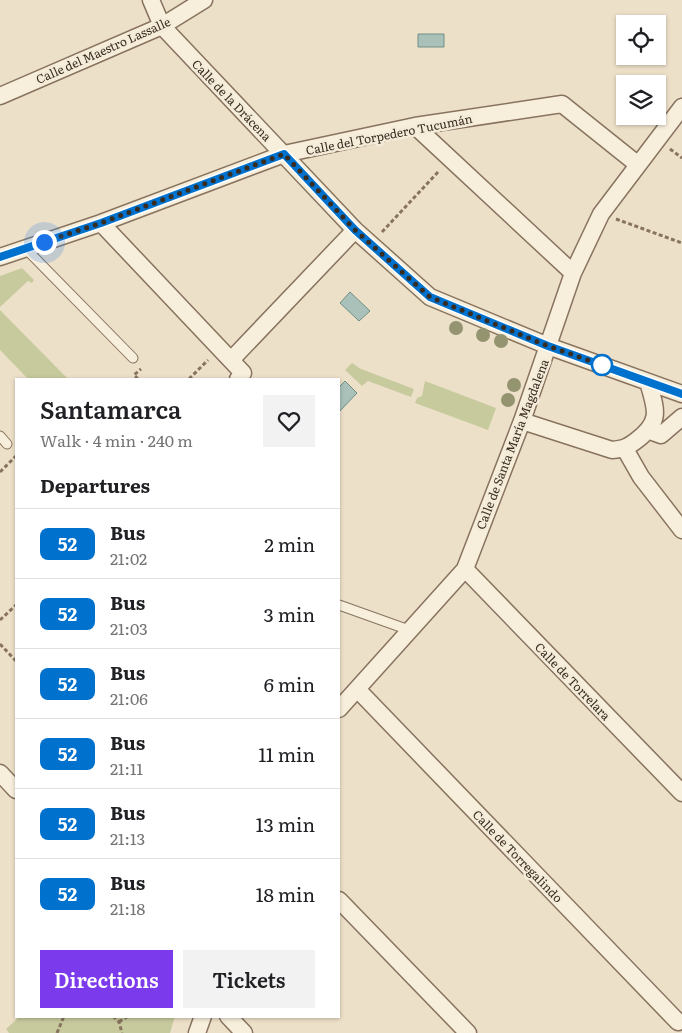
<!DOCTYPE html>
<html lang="en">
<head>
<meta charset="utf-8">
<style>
	:root { --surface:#fff; --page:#f2f2f2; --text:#202124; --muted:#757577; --line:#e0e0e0; --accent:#7c3aed }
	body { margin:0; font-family:Literata,serif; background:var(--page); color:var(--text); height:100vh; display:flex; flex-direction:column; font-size:19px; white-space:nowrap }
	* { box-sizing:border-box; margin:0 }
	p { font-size:16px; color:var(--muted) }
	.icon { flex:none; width:28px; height:28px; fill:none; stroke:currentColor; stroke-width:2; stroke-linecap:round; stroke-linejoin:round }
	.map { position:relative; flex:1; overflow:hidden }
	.drawer { position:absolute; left:15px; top:378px; width:325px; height:640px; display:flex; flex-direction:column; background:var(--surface); border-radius:0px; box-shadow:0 1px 4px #0004 }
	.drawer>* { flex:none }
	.badge { padding:0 10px; border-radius:8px; font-size:18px; line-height:32px }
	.controls { position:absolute; left:616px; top:15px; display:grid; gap:10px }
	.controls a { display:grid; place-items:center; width:50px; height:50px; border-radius:0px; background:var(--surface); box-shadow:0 1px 4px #0004; font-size:25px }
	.you { position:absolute; width:25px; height:25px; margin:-12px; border:4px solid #fff; border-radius:50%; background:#1a73e8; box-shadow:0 0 0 8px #1a73e833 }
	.map>.badge { position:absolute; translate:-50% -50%; box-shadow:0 0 0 2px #fff }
	h2 { padding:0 25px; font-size:19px; line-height:45px }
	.round { display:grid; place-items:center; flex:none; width:52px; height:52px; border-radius:0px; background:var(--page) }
	.summary { display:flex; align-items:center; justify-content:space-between; height:85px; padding:0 25px }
	h1 { font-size:24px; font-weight:600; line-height:38px }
	.cta { display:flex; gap:10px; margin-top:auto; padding:10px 25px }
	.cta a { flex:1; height:58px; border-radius:0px; background:var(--accent); color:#fff; font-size:20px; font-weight:600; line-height:58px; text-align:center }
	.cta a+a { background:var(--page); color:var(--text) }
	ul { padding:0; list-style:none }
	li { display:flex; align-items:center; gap:15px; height:70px; padding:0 25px; border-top:1px solid var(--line) }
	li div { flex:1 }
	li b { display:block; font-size:19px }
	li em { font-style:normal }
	li .badge { min-width:55px; font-weight:700; text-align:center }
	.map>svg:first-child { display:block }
	.green { fill:#c7ca9d }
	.water { fill:#a9c1b9; stroke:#708f86 }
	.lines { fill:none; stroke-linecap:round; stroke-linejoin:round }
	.service-casing { stroke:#88735e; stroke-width:11 }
	.minor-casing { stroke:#88735e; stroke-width:19 }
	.path { stroke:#88735e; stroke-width:3; stroke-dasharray:4 2.5; stroke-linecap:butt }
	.service { stroke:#f7eedc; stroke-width:9 }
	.minor { stroke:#f7eedc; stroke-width:16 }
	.tree { fill:#949471 }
	.line-casing { stroke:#fff; stroke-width:11 }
	.line { stroke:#0072ce; stroke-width:8 }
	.walk { stroke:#392c21; stroke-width:5; stroke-dasharray:0 9 }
	.stop-dot { fill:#fff; stroke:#0072ce; stroke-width:2.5 }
	.labels { text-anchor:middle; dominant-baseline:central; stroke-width:5; stroke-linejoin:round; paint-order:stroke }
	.street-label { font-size:12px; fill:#392c21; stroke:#f4ebd8 }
</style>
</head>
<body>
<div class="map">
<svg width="682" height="1033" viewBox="0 0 682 1033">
	<rect width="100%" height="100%" fill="#ede0c9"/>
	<path class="green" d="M 22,268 L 34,280 L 32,283 L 28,281 L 0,307 L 0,276 Z
		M 0,310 L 68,379 L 28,379 L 0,350 Z
		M 352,363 L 361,369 L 414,389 L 411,397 L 368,381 L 362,386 L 345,370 Z
		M 425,381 L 496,408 L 488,430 L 415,403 L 417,398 L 422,396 Z
		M 20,1016 L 175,1016 L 170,1033 L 9,1033 L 6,1029 Z"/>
	<path class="water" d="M 418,34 L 444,34 L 444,47 L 418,47 Z
		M 350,292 L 370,311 L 359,321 L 340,303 Z
		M 345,381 L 357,393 L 339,412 L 339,387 Z"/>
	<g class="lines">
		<defs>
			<path id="service" d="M 25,248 L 133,358
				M 0,436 L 7,444
				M 339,605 L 409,630"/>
			<path id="minor" d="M 151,0 L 162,26 L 355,230 L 430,297 L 548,346 L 682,394
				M 0,96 L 162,26 L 204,0
				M 415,126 L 573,273
				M 101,223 L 243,373 L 238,379
				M 0,257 L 101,223 L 284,154 L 415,126 L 562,104 L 637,164
				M 231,360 L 355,230
				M 522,421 L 612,450 C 624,449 628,447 637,440 C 662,421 656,409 648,382
				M 650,431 L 661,435 L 682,417
				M 625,449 L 641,477 L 682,530
				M 465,569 L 682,793
				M 357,689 L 678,1022
				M 339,709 L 465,569 L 522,421 L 573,273 L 601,214 L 682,107
				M 0,773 L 16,790
				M 339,900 L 468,1033
				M 228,1016 L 244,1033
				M 197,1033 L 203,1016"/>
		</defs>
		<use href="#service" class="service-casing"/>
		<use href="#minor" class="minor-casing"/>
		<path class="path" d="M 670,149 L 682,158
			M 616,219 L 682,243
			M 382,232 L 439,171
			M 138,379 L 134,375 L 141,369
			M 189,379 L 208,360
			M 0,472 L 16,456
			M 0,620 L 16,605
			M 0,644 L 16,661
			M 113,1016 L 119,1022 L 122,1033
			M 119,1022 L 128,1016
			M 57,1033 L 64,1016"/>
		<use href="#service" class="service"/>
		<use href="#minor" class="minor"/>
	</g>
	<g class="tree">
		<circle cx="456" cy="328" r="7"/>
		<circle cx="483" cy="335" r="7"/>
		<circle cx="501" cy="341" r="7"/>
		<circle cx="514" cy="385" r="7"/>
		<circle cx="508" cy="400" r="7"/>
	</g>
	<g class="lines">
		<defs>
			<path id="line" d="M 0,257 L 101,223 L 284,154 L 355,230 L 430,297 L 548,346 L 682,394"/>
		</defs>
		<use href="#line" class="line-casing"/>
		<use href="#line" class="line"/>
		<path class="walk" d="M 44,242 L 101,223 L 284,154 L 355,230 L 430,297 L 548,346 L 602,365"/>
	</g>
	<circle class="stop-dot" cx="602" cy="365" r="10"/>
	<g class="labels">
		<g class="street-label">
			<text transform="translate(103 50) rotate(-24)">Calle del Maestro Lassalle</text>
			<text transform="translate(232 100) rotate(46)">Calle de la Drácena</text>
			<text transform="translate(389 134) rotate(-11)">Calle del Torpedero Tucumán</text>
			<text transform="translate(512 444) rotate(-69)">Calle de Santa María Magdalena</text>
			<text transform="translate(573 681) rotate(46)">Calle de Torrelara</text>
			<text transform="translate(518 856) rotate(46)">Calle de Torregalindo</text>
		</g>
	</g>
</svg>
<div class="controls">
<a><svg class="icon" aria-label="locate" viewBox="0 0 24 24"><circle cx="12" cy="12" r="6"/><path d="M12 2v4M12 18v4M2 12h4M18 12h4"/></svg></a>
<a><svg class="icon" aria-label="layers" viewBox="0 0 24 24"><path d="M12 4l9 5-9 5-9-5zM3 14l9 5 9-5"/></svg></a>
</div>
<div class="you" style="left:44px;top:242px"></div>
<section class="drawer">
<div class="summary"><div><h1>Santamarca</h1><p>Walk · 4 min · 240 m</p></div><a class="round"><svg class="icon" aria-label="heart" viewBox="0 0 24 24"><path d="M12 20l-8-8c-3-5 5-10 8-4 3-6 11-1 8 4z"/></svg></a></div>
<h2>Departures</h2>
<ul>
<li><span class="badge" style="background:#0072ce;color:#fff">52</span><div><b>Bus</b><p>21:02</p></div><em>2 min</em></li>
<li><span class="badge" style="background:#0072ce;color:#fff">52</span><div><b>Bus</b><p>21:03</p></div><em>3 min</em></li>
<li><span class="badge" style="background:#0072ce;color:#fff">52</span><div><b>Bus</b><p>21:06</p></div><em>6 min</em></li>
<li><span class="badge" style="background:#0072ce;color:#fff">52</span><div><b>Bus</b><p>21:11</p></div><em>11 min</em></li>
<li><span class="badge" style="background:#0072ce;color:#fff">52</span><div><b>Bus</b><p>21:13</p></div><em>13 min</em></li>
<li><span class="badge" style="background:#0072ce;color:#fff">52</span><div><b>Bus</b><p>21:18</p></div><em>18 min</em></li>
</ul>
<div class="cta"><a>Directions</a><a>Tickets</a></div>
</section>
</div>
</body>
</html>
